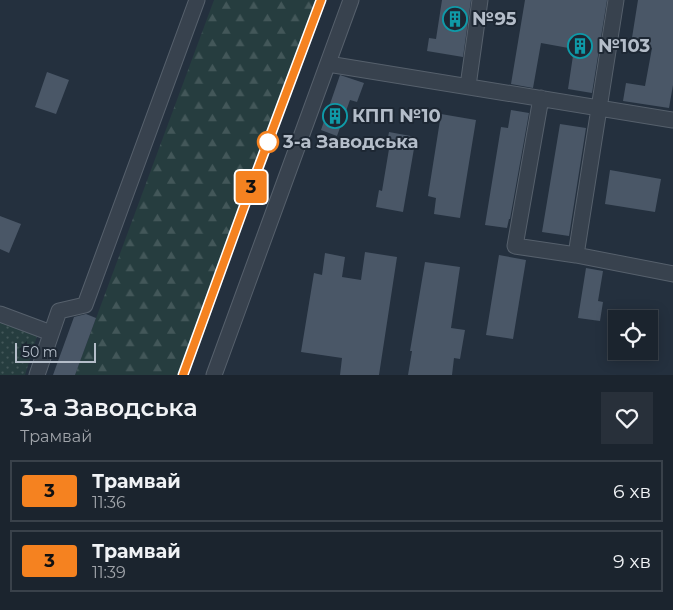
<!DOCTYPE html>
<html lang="uk">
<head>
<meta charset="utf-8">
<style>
	:root { --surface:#1b242e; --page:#28303a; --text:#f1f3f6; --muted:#a0a4aa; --line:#39414a }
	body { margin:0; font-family:Montserrat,sans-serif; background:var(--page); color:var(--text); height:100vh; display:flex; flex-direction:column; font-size:19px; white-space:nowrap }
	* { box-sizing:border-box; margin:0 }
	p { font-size:16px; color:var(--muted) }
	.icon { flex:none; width:28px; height:28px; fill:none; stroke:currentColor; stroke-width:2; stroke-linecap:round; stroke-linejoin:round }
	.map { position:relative; height:375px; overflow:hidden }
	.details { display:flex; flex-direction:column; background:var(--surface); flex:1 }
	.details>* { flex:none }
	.badge { padding:0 10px; border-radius:4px; font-size:18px; line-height:32px }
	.tools { position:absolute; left:608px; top:310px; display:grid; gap:10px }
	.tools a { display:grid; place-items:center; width:50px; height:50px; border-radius:0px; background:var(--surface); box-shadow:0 2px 12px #0003,0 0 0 1px var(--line); font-size:25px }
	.scale { position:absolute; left:15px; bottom:12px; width:81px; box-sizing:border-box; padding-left:5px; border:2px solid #b4bdc9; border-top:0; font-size:14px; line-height:18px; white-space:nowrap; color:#b4bdc9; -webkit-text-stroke:4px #1d2733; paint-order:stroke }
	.map>.badge { position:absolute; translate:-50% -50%; box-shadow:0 0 0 2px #fff }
	.round { display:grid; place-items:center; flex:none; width:52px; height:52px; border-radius:0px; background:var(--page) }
	.overview { display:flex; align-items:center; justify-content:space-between; height:85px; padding:0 20px }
	h1 { font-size:24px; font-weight:600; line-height:38px }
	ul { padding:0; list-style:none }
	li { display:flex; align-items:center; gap:15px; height:62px; margin:0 10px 8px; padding:0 10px; border:2px solid var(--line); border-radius:0px }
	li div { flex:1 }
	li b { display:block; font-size:19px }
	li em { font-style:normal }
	li .badge { min-width:55px; font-weight:700; text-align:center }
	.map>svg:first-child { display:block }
	.grass { fill:url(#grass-dots) }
	.forest { fill:url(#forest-firs) }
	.building { fill:#4a5767 }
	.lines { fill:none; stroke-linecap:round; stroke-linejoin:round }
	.minor-casing { stroke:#56606c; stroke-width:17 }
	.minor { stroke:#38424e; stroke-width:15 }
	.tram { stroke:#5a6675; stroke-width:1 }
	.line-casing { stroke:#fff; stroke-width:11 }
	.line { stroke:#f58220; stroke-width:8 }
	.stop-dot { fill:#fff; stroke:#f58220; stroke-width:2.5 }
	.labels { text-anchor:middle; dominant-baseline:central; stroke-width:4; stroke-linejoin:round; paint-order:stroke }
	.poi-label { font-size:18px; font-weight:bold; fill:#b4bdc9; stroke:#1d2733; text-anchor:start }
	.stop-label { font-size:18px; font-weight:bold; fill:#b4bdc9; stroke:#1d2733; text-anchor:start }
</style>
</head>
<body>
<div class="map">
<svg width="673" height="375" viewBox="0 0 673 375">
	<defs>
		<pattern id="grass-dots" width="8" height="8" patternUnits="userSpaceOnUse" patternTransform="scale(1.25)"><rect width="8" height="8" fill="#263d3f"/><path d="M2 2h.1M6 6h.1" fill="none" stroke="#435759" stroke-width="1.8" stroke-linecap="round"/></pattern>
		<pattern id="forest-firs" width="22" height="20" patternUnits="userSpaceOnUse" patternTransform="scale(1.25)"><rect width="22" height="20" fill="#263d3f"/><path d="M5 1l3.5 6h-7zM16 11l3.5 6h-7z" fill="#435759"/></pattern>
	</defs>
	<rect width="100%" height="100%" fill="#24303e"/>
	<path class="grass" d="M 0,319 L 38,333 L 25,375 L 0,375 Z"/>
	<path class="forest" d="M 214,0 L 318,0 L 182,375 L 75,375 Z"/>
	<path class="building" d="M 442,0 L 471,0 L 463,57 L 427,51 L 429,38 L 436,39 Z
		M 525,0 L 607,0 L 592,93 L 568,89 L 574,49 L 541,43 L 533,88 L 511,84 Z
		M 638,0 L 673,0 L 673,85 L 669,108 L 623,101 L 626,83 L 645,86 L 652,48 L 631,44 Z
		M 47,72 L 69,80 L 56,114 L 35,107 Z
		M 340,75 L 364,83 L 357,102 L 350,100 L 337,136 L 321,130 Z
		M 511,110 L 529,113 L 510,219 L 509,219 L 507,228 L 485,225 L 501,127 L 508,128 Z
		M 441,114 L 476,120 L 460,218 L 434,214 L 436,198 L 428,196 Z
		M 560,124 L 586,128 L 569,236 L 542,232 Z
		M 389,132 L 416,137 L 403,212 L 376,207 L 379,190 L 382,191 L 389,149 L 386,149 Z
		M 610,170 L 661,179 L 655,212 L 605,204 Z
		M 0,216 L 21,224 L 9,253 L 0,249 Z
		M 365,252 L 397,257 L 379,375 L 340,375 L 342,358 L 301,352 L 314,273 L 322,275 L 325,253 L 345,257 L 342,277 L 361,280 Z
		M 499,255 L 526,260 L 513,339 L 486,335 Z
		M 425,262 L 460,267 L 451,328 L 465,330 L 460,359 L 454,358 L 452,375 L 408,375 L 412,351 L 410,351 Z
		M 586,268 L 603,271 L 598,301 L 603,302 L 600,321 L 578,318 Z
		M 86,314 L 96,318 L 75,375 L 53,375 L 74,317 Z"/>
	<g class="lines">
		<defs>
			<path id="minor" d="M 616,0 L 576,255 L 673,274
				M 328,64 L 673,120
				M 468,86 L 480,0
				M 541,98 L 515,246 L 576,255
				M 0,314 L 51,333
				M 37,375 L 59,311 L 85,305 L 197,0
				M 214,375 L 351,0"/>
		</defs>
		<use href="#minor" class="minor-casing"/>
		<use href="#minor" class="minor"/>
		<path class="tram" d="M 188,375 L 257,184 L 326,0"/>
	</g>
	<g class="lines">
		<defs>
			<path id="line" d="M 183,375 L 253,182 L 321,0"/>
		</defs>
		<use href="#line" class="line-casing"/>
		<use href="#line" class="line"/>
	</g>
	<defs>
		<symbol id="building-ring" viewBox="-11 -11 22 22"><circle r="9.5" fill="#1d2733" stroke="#0f9aa8" stroke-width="1.5"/><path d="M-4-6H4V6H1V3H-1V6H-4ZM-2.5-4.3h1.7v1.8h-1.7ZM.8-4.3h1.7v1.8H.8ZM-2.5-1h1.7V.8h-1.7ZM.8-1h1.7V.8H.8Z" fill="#0f9aa8"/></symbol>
	</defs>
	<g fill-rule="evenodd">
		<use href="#building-ring" x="441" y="5" width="28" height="28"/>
		<use href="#building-ring" x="566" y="32" width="28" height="28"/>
		<use href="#building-ring" x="321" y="102" width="28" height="28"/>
	</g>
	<circle class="stop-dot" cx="268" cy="142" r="10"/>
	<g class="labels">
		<g class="poi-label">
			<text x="472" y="19">№95</text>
			<text x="598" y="46">№103</text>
			<text x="352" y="116">КПП №10</text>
		</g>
		<g class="stop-label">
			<text x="283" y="142">3-а Заводська</text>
		</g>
	</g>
</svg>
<div class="tools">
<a><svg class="icon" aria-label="locate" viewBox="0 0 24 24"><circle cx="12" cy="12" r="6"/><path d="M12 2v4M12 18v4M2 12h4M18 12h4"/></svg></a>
</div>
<div class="scale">50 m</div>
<b class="badge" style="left:251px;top:187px;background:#f58220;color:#111">3</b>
</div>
<section class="details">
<div class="overview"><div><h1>3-а Заводська</h1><p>Трамвай</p></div><a class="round"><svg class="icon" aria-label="heart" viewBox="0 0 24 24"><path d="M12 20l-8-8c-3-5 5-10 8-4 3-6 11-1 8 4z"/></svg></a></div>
<ul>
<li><span class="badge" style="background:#f58220;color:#111">3</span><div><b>Трамвай</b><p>11:36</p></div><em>6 хв</em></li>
<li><span class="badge" style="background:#f58220;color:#111">3</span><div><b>Трамвай</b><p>11:39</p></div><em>9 хв</em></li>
</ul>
</section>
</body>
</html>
